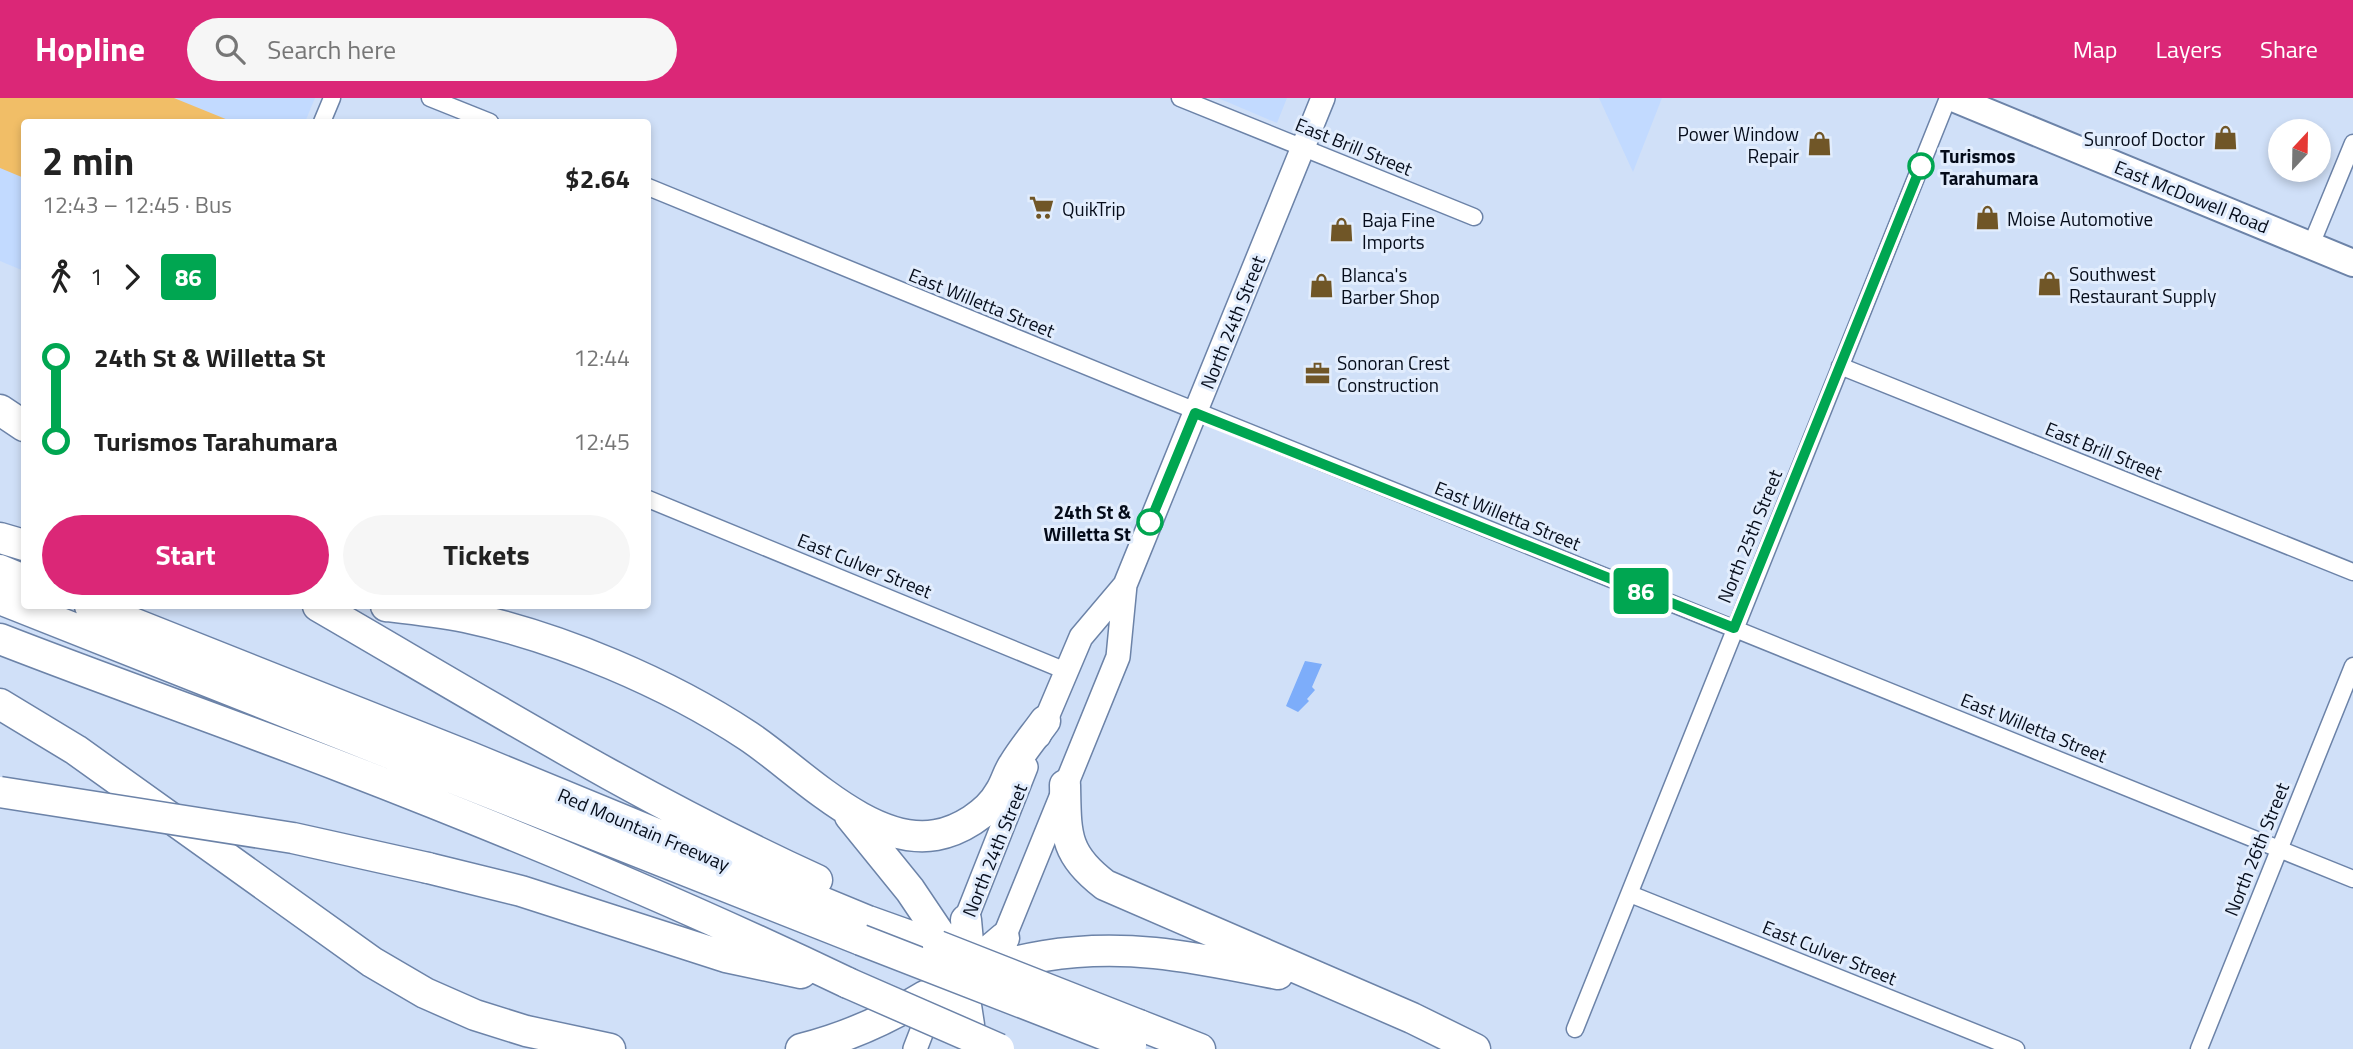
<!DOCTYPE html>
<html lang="en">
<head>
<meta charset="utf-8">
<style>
	:root { --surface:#fff; --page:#f6f6f6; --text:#222; --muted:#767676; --accent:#db2777 }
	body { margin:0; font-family:"Titillium Web",sans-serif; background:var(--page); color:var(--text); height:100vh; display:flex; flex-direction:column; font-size:26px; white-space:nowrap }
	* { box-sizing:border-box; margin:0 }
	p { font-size:23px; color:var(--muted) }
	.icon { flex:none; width:38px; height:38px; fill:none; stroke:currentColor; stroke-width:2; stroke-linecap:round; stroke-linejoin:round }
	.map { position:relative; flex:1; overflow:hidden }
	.sheet { position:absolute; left:21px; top:21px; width:630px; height:490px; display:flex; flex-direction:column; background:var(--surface); border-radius:7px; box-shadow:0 4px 10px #0003 }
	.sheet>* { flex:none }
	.badge { padding:0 14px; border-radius:5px; font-size:24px; line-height:46px }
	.needle { width:46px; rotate:22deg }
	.controls { position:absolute; left:2268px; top:21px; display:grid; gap:14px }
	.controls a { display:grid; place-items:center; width:63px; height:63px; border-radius:50%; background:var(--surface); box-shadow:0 4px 10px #0003; font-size:35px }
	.map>.badge { position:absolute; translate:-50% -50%; box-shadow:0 0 0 4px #fff }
	.legs { display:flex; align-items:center; gap:10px; height:77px; padding:0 21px; font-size:23px }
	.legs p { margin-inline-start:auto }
	.head { display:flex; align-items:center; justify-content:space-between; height:119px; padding:0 21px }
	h1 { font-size:38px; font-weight:700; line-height:52px }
	.action { display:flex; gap:14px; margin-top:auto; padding:14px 21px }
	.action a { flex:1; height:80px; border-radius:42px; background:var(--accent); color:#fff; font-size:28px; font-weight:700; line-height:80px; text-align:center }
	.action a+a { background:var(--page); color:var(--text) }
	ul { padding:0 21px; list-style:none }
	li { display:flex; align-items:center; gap:24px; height:84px; font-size:26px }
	li i { display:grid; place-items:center; width:10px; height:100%; margin:0 9px; background:currentColor }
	li i::after { content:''; width:18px; height:18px; margin:-9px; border:5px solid; border-radius:50%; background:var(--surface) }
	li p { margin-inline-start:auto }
	li:first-child i { background:linear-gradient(#0000 50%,currentColor 0) }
	li:last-child i { background:linear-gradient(currentColor 50%,#0000 0) }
	header { display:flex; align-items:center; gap:42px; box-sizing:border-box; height:98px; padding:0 35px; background:var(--accent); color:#fff }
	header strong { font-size:33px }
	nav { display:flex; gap:38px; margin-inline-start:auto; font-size:24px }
	.search { width:490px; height:63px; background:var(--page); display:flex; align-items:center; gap:18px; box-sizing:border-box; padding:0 24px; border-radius:38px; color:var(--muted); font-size:26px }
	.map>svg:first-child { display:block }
	.built { fill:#c2daff }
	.green { fill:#f1be67 }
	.water { fill:#7dadfa }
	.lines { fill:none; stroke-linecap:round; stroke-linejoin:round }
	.street-casing { stroke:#6c83a8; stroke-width:19 }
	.secondary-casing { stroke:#6c83a8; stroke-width:26 }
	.primary-casing { stroke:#6c83a8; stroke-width:30 }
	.highway-casing { stroke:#6c83a8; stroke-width:33 }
	.street { stroke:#fff; stroke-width:16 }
	.secondary { stroke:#fff; stroke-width:23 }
	.primary { stroke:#fff; stroke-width:26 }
	.highway { stroke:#fff; stroke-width:30 }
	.highway-bridge-casing { stroke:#6c83a8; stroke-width:33; stroke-linecap:butt }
	.highway-bridge { stroke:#fff; stroke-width:30 }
	.line-1-casing { stroke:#fff; stroke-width:16 }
	.line-1 { stroke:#00a651; stroke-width:10 }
	.stop-1-dot { fill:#fff; stroke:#00a651; stroke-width:3.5 }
	.labels { text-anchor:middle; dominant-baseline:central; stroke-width:6; stroke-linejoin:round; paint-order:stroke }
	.poi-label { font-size:19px; fill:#050c1a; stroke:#e2edfd; text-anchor:start }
	.street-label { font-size:19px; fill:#050c1a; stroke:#e2edfd }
	.stop-label { font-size:19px; font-weight:bold; fill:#050c1a; stroke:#e2edfd; text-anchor:start }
</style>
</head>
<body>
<header>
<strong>Hopline</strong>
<div class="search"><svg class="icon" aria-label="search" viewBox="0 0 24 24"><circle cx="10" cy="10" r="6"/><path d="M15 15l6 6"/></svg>Search here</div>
<nav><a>Map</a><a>Layers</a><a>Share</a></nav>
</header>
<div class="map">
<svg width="2353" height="951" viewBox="0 0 2353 951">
	<rect width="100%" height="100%" fill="#d0e0f8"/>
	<path class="built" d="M 0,0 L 315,0 L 305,24 L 24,24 L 24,173 L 0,163 Z
		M 1218,0 L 1287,0 L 1277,25 Z
		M 1599,0 L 1662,0 L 1633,74 Z"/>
	<path class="green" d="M 0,0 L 174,0 L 233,24 L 24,24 L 24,80 L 0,70 Z"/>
	<path class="water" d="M 1305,563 L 1322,566 L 1312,589 L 1315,592 L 1307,601 L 1309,603 L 1298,614 L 1286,608 Z"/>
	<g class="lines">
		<defs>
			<path id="street" d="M 430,0 L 490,24
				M 1180,0 L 1474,119
				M 322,24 L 332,0
				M 648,89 C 1215,323 1785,550 2353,781
				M 2311,147 L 2353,45
				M 1840,268 L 2353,474
				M 648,401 L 1066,573
				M 1630,796 L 2016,951
				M 1575,931 L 1948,0
				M 2199,951 L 2353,568"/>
			<path id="secondary" d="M 1039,638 L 1081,539 L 1125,487
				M 960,836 L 1026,669
				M 998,854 L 1118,559 L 1125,487 L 1323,0
				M 915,951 L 932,907"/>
			<path id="primary" d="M 1953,0 L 2353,165"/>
			<path id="highway" d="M 0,312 L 24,328
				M 0,440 L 24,447
				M 0,472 L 24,482
				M 0,501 L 861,842
				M 90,508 L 470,659 L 868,823 L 938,848
				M 318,508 C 482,603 644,703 817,782
				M 386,508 C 412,511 439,514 465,519 C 559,539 668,585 748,638 C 798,671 870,749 936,737 C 959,733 988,716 1000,694 C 1006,685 1008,674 1014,666 C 1023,651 1035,637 1045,623
				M 0,541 C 113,585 228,625 342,669 C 513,735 683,806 848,885
				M 0,606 L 76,652 L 372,864 L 425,895 L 475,917 L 526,933 L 610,951
				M 1065,687 C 1066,736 1064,756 1105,787 L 1412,920 L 1475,951
				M 850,718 L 910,792 L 949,850 L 961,875 L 969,927
				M 428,770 L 521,793 L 726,859 L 801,875
				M 966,822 L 971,877
				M 964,874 L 1004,840
				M 930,913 C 943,901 956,888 972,880 C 994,868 1020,862 1044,858 C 1127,844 1197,860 1278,876
				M 1139,927 L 1200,951
				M 801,951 C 845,940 886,922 925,898"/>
		</defs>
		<use href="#street" class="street-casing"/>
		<use href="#secondary" class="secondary-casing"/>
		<use href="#primary" class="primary-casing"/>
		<use href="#highway" class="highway-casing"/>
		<use href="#street" class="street"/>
		<use href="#secondary" class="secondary"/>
		<use href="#primary" class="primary"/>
		<use href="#highway" class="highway"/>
		<defs>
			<path id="highway-bridge" d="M 0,694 L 293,740 L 428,770
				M 861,842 L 1131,947
				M 938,848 L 1139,927
				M 848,885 L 999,951"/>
		</defs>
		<use href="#highway-bridge" class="highway-bridge-casing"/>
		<use href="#highway-bridge" class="highway-bridge"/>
	</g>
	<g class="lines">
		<defs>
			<path id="line-1" d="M 1150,424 L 1195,315 L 1734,530 L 1921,68"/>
		</defs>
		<use href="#line-1" class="line-1-casing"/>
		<use href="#line-1" class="line-1"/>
	</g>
	<defs>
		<symbol id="shop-bare" viewBox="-9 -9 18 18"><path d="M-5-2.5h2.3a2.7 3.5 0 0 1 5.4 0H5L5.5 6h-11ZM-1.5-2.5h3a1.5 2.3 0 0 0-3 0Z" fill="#705627" stroke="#e2edfd" stroke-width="2.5" paint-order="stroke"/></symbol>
		<symbol id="supermarket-bare" viewBox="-9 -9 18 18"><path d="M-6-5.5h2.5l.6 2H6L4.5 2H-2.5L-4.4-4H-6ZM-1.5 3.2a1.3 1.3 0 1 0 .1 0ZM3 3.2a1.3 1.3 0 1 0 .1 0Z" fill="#705627" stroke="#e2edfd" stroke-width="2.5" paint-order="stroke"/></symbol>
		<symbol id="office-bare" viewBox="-9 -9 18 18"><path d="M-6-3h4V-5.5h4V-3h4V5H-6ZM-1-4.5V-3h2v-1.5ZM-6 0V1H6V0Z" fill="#705627" stroke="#e2edfd" stroke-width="2.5" paint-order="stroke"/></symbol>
	</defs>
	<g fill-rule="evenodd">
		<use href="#shop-bare" x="2208" y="22" width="35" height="35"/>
		<use href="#shop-bare" x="1802" y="28" width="35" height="35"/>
		<use href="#supermarket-bare" x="1024" y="92" width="35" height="35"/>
		<use href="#shop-bare" x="1970" y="102" width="35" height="35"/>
		<use href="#shop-bare" x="1324" y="114" width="35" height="35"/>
		<use href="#shop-bare" x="2032" y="168" width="35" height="35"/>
		<use href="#shop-bare" x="1304" y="170" width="35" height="35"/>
		<use href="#office-bare" x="1300" y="258" width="35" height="35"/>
	</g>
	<g class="stop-1-dot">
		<circle cx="1921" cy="68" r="12"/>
		<circle cx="1150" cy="424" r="12"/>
	</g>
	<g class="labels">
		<g class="poi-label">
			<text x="1799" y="35" text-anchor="end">Power Window<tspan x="1799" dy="22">Repair</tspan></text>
			<text x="2205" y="40" text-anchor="end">Sunroof Doctor</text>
			<text x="1062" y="110">QuikTrip</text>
			<text x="2007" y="120">Moise Automotive</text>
			<text x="1362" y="121">Baja Fine<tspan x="1362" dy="22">Imports</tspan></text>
			<text x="2069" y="175">Southwest<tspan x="2069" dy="22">Restaurant Supply</tspan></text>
			<text x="1341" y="176">Blanca's<tspan x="1341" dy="22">Barber Shop</tspan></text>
			<text x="1337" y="264">Sonoran Crest<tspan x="1337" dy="22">Construction</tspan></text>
		</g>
		<g class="street-label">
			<text transform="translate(1354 48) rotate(22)">East Brill Street</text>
			<text transform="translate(2192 98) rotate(22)">East McDowell Road</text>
			<text transform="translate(982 204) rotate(22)">East Willetta Street</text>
			<text transform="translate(1232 224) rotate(-68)">North 24th Street</text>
			<text transform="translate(2104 352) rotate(22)">East Brill Street</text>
			<text transform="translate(1508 417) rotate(22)">East Willetta Street</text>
			<text transform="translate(1749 438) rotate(-68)">North 25th Street</text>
			<text transform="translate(865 467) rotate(22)">East Culver Street</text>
			<text transform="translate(2034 629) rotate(22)">East Willetta Street</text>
			<text transform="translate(644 731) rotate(23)">Red Mountain Freeway</text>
			<text transform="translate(2256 751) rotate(-68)">North 26th Street</text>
			<text transform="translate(994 752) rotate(-68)">North 24th Street</text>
			<text transform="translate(1830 854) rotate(22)">East Culver Street</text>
		</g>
		<g class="stop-label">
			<text x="1940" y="57">Turismos<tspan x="1940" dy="22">Tarahumara</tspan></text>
			<text x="1131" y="413" text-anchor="end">24th St &amp;<tspan x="1131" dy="22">Willetta St</tspan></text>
		</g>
	</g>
</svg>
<div class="controls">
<a><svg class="needle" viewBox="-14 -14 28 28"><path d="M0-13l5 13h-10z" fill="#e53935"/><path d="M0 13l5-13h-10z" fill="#767676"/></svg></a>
</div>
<b class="badge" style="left:1641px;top:493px;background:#00a651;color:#fff">86</b>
<section class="sheet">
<div class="head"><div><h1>2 min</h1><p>12:43 – 12:45 · Bus</p></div><b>$2.64</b></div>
<div class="legs"><svg class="icon" aria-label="walk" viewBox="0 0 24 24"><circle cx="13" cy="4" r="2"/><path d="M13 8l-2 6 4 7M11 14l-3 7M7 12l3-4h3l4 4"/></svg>1<svg class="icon" aria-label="forward" viewBox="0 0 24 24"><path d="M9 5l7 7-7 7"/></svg><b class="badge" style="background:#00a651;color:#fff">86</b></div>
<ul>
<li><i style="color:#00a651"></i><b>24th St &amp; Willetta St</b><p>12:44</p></li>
<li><i style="color:#00a651"></i><b>Turismos Tarahumara</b><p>12:45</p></li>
</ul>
<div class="action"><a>Start</a><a>Tickets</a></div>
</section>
</div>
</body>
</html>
